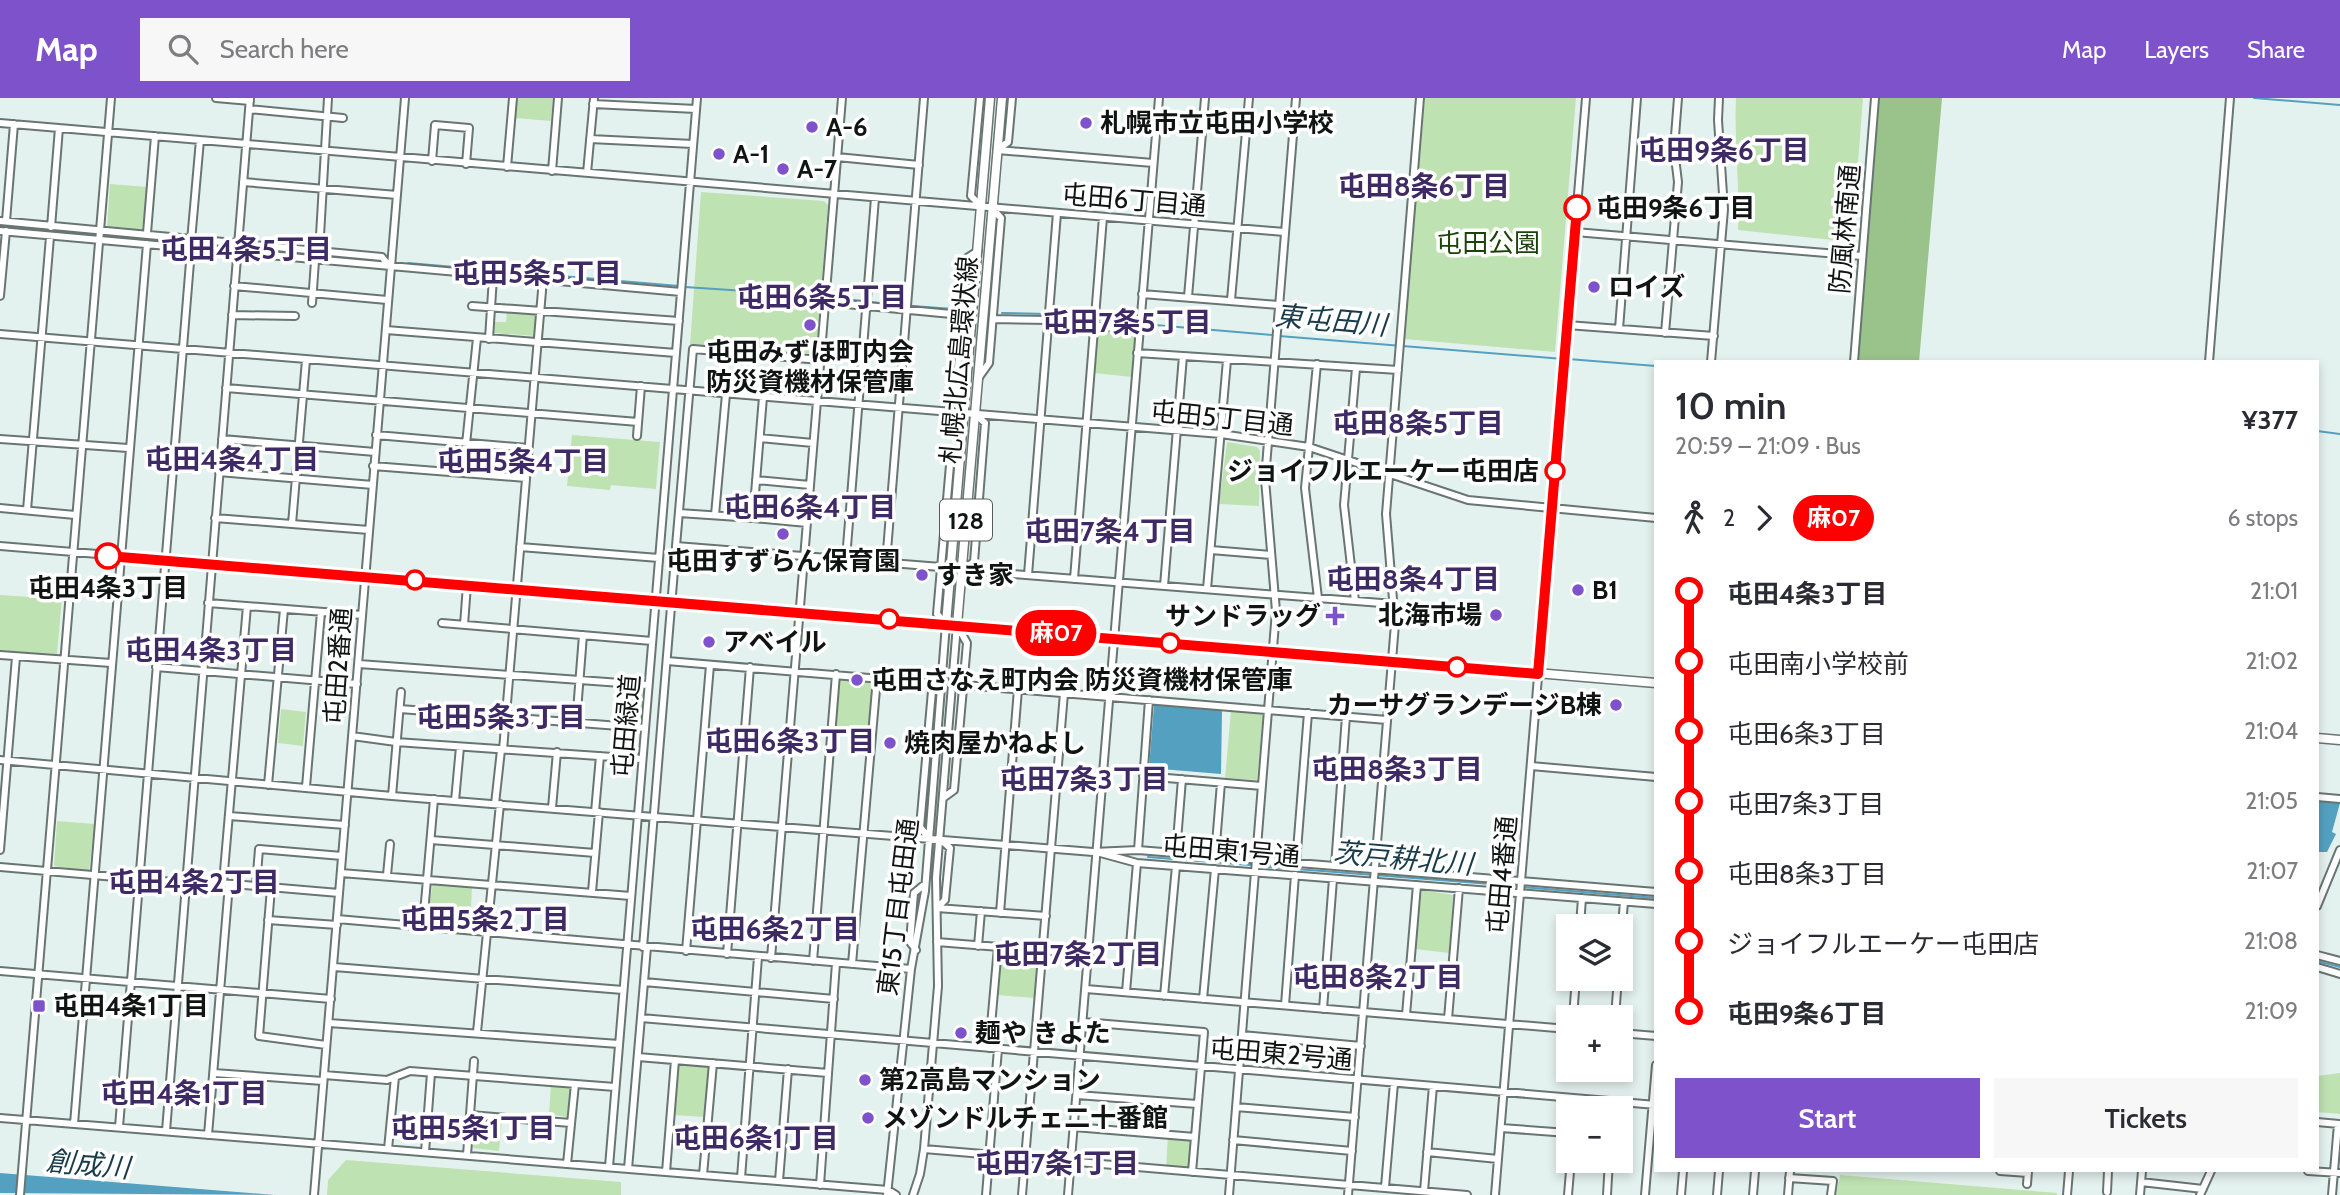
<!DOCTYPE html>
<html lang="en">
<head>
<meta charset="utf-8">
<style>
	:root { --surface:#fff; --page:#f7f7f7; --text:#2b2b33; --muted:#7c7c81; --accent:#7d52cb }
	body { margin:0; font-family:Cabin,"Noto Sans JP",sans-serif; background:var(--page); color:var(--text); height:100vh; display:flex; flex-direction:column; font-size:26px; white-space:nowrap }
	* { box-sizing:border-box; margin:0 }
	p { font-size:23px; color:var(--muted) }
	.icon { flex:none; width:38px; height:38px; fill:none; stroke:currentColor; stroke-width:2; stroke-linecap:round; stroke-linejoin:round }
	.map { position:relative; flex:1; overflow:hidden }
	.panel { position:absolute; left:1654px; top:262px; width:665px; height:812px; display:flex; flex-direction:column; background:var(--surface); border-radius:0px; box-shadow:0 4px 10px #0003 }
	.panel>* { flex:none }
	.badge { padding:0 14px; border-radius:23px; font-size:24px; line-height:46px }
	.controls { position:absolute; left:1556px; top:816px; display:grid; gap:14px }
	.controls a { display:grid; place-items:center; width:77px; height:77px; border-radius:0px; background:var(--surface); box-shadow:0 4px 10px #0003; font-size:35px }
	.map>.badge { position:absolute; translate:-50% -50%; box-shadow:0 0 0 4px #fff }
	.legs { display:flex; align-items:center; gap:10px; height:77px; padding:0 21px; font-size:23px }
	.legs p { margin-inline-start:auto }
	.overview { display:flex; align-items:center; justify-content:space-between; height:119px; padding:0 21px }
	h1 { font-size:38px; font-weight:600; line-height:52px }
	.action { display:flex; gap:14px; margin-top:auto; padding:14px 21px }
	.action a { flex:1; height:80px; border-radius:0px; background:var(--accent); color:#fff; font-size:28px; font-weight:600; line-height:80px; text-align:center }
	.action a+a { background:var(--page); color:var(--text) }
	ul { padding:0 21px; list-style:none }
	li { display:flex; align-items:center; gap:24px; height:70px; font-size:26px }
	li i { display:grid; place-items:center; width:10px; height:100%; margin:0 9px; background:currentColor }
	li i::after { content:''; width:18px; height:18px; margin:-9px; border:5px solid; border-radius:50%; background:var(--surface) }
	li p { margin-inline-start:auto }
	li:first-child i { background:linear-gradient(#0000 50%,currentColor 0) }
	li:last-child i { background:linear-gradient(currentColor 50%,#0000 0) }
	header { display:flex; align-items:center; gap:42px; box-sizing:border-box; height:98px; padding:0 35px; background:var(--accent); color:#fff }
	header strong { font-size:33px }
	nav { display:flex; gap:38px; margin-inline-start:auto; font-size:24px }
	.search { width:490px; height:63px; background:var(--page); display:flex; align-items:center; gap:18px; box-sizing:border-box; padding:0 24px; border-radius:0px; color:var(--muted); font-size:26px }
	.map>svg:first-child { display:block }
	.green { fill:#bfe2b3 }
	.forest { fill:#99c38b }
	.water { fill:#54a0c1 }
	.lines { fill:none; stroke-linecap:round; stroke-linejoin:round }
	.stream { stroke:#54a0c1; stroke-width:2 }
	.minor-casing { stroke:#687572; stroke-width:10 }
	.major-casing { stroke:#687572; stroke-width:11 }
	.minor { stroke:#fff; stroke-width:6 }
	.major { stroke:#fff; stroke-width:8 }
	.line-1-casing { stroke:#fff; stroke-width:16 }
	.line-1 { stroke:#f00; stroke-width:10 }
	.poi-dot { fill:#7d52cb; stroke:#fff; stroke-width:2.5 }
	.stop-1-dot { fill:#fff; stroke:#f00; stroke-width:3.5 }
	.labels { text-anchor:middle; dominant-baseline:central; stroke-width:7; stroke-linejoin:round; paint-order:stroke }
	.shield { fill:#fff; stroke:#585b5a; stroke-width:2 }
	.shield-label { font-size:24px; font-weight:bold; fill:#101514 }
	.poi-label { font-size:26px; font-weight:bold; fill:#101514; stroke:#fff; text-anchor:start }
	.street-label { font-size:26px; fill:#101514; stroke:#fff }
	.stop-label { font-size:26px; font-weight:bold; fill:#101514; stroke:#fff; text-anchor:start }
	.park-label { font-size:26px; fill:#1b4309; stroke:#fff }
	.neighbourhood-label { font-size:28px; font-weight:bold; fill:#3e2a65; stroke:#fff }
	.water-label { font-size:28px; font-style:italic; fill:#193c4b; stroke:#fff }
</style>
</head>
<body>
<header>
<strong>Map</strong>
<div class="search"><svg class="icon" aria-label="search" viewBox="0 0 24 24"><circle cx="10" cy="10" r="6"/><path d="M15 15l6 6"/></svg>Search here</div>
<nav><a>Map</a><a>Layers</a><a>Share</a></nav>
</header>
<div class="map">
<svg width="2340" height="1097" viewBox="0 0 2340 1097">
	<rect width="100%" height="100%" fill="#e4f2ef"/>
	<path class="green" d="M 516,0 L 553,0 L 551,23 L 515,20 Z
		M 1425,0 L 1576,0 L 1555,254 L 1404,241 Z
		M 1736,0 L 1863,0 L 1852,144 L 1738,132 C 1740,88 1734,44 1736,0 Z
		M 110,86 L 148,89 L 142,132 L 107,128 Z
		M 701,94 L 824,103 L 828,107 L 816,256 L 690,247 Z
		M 507,213 L 537,215 L 535,238 L 494,235 L 495,224 L 506,224 Z
		M 1100,233 L 1135,238 L 1132,279 L 1094,275 L 1097,235 Z
		M 572,337 L 660,344 L 656,391 L 611,387 L 610,392 L 567,388 Z
		M 1227,344 L 1257,349 L 1260,353 L 1259,408 L 1219,406 Z
		M 0,497 L 62,501 L 57,556 L 0,553 Z
		M 840,576 L 874,579 L 869,634 L 835,631 Z
		M 620,590 L 644,592 L 641,628 L 617,625 Z
		M 281,611 L 306,614 L 303,648 L 278,645 Z
		M 1231,613 L 1263,615 L 1257,682 L 1225,680 Z
		M 57,723 L 95,726 L 89,773 L 54,768 Z
		M 433,785 L 472,789 L 471,811 L 429,808 Z
		M 1422,792 L 1453,797 L 1449,855 L 1415,851 Z
		M 1004,853 L 1039,859 L 1035,900 L 997,897 L 1001,855 Z
		M 681,966 L 709,970 L 704,1019 L 674,1017 L 678,968 Z
		M 2340,975 L 2340,1016 L 2317,1014 L 2317,978 Z
		M 551,986 L 570,988 L 567,1019 L 549,1016 Z
		M 474,1020 L 502,1023 L 499,1053 L 473,1050 Z
		M 1168,1037 L 1195,1039 L 1192,1074 L 1166,1071 Z
		M 346,1062 L 621,1084 L 621,1097 L 327,1097 L 328,1082 Z
		M 1840,1077 L 2057,1095 L 2057,1097 L 1836,1097 Z"/>
	<path class="forest" d="M 1878,0 L 1942,0 L 1919,264 L 1857,264 Z"/>
	<path class="water" d="M 1154,607 L 1222,612 L 1221,676 L 1149,670 Z
		M 2317,702 L 2340,705 L 2332,734 L 2336,736 L 2327,754 L 2317,754 Z
		M 0,1075 L 275,1097 L 0,1095 Z"/>
	<g class="lines">
		<path class="stream" d="M 2254,0 L 2340,7
			M 408,165 L 679,188
			M 685,189 L 822,198
			M 828,200 L 864,203
			M 869,204 L 902,207
			M 912,208 L 954,211
			M 1002,215 L 1047,216
			M 1052,216 L 1092,221
			M 1098,221 L 1137,226
			M 1143,226 L 1273,237
			M 1279,238 L 1563,261
			M 1568,261 L 1656,268
			M 2317,333 L 2340,336
			M 1148,759 L 1251,767
			M 1257,768 L 1517,788
			M 1522,789 L 1656,800
			M 2317,863 L 2340,869"/>
		<defs>
			<path id="minor" d="M 216,0 L 250,3
				M 980,0 L 971,98 L 981,108
				M 593,6 L 696,11
				M 249,11 L 343,20
				M 0,25 L 1284,134
				M 590,41 L 693,46
				M 997,52 L 1153,65
				M 997,52 L 1008,44 L 1012,0
				M 837,59 L 919,67
				M 432,63 L 435,27 L 469,30 L 466,66
				M 507,69 L 513,0
				M 552,73 L 558,0
				M 587,75 L 594,0
				M 243,84 L 397,97
				M 0,123 L 382,159 L 389,168
				M 6,123 L 14,26
				M 51,129 L 59,30
				M 0,133 L 681,194
				M 1575,134 L 1862,158
				M 147,135 L 155,38
				M 191,143 L 200,42
				M 319,155 L 328,0
				M 234,188 L 387,202
				M 1142,196 L 1278,207
				M 0,198 L 6,133
				M 1188,199 L 1205,0
				M 1231,202 L 1249,0
				M 825,204 L 962,217
				M 312,205 L 315,163
				M 472,208 L 679,223
				M 232,217 L 295,218
				M 993,221 L 1051,222 L 1139,233
				M 1567,227 L 1714,238
				M 1619,231 L 1637,0
				M 386,232 L 676,255
				M 1665,235 L 1678,84 L 1674,51 L 1678,0
				M 0,236 L 1221,336 L 1309,349 L 1468,402 L 1656,420
				M 489,241 L 493,179
				M 1137,255 L 1398,272
				M 1711,264 L 1724,111 L 1718,22 L 1719,0
				M 1854,264 L 1875,0
				M 2209,264 L 2230,0
				M 1317,266 L 1305,390 L 1318,500
				M 979,279 L 989,265 L 1001,120 L 993,111
				M 226,290 L 638,324
				M 763,299 L 753,420 L 807,425
				M 963,314 L 955,305 L 967,160 L 978,153
				M 376,337 L 528,350
				M 637,338 L 641,288
				M 760,340 L 813,345
				M 0,341 L 128,350
				M 222,341 L 375,354
				M 173,357 L 220,361
				M 373,368 L 526,380
				M 219,374 L 373,387
				M 463,375 L 477,240
				M 756,382 L 810,387
				M 0,410 L 75,417
				M 27,412 L 50,139
				M 679,415 L 753,420
				M 715,417 L 726,296
				M 215,420 L 292,426 L 306,262
				M 292,426 L 369,432
				M 0,448 L 946,526
				M 676,448 L 693,251 L 820,262
				M 520,449 L 659,460
				M 1211,452 L 1271,457
				M 846,461 L 875,100
				M 886,465 L 924,0
				M 962,472 L 1394,506
				M 962,472 L 974,464 L 985,325 L 976,317
				M 1028,477 L 1057,115
				M 1074,481 L 1103,119
				M 1164,488 L 1183,258
				M 1207,491 L 1227,262
				M 1355,503 L 1344,407 L 1356,270
				M 208,505 L 362,517
				M 442,525 L 652,543
				M 946,526 L 937,516 L 950,367 L 960,357
				M 464,527 L 467,487
				M 0,557 L 111,565
				M 667,563 L 941,586
				M 359,566 L 648,587
				M 156,569 L 357,586
				M 964,587 L 1387,622
				M 400,611 L 645,630
				M 576,626 L 583,537
				M 352,638 L 396,644 L 642,661
				M 503,652 L 543,181
				M 0,662 L 392,698 L 1093,754 L 1138,752 L 1656,794
				M 1531,668 L 1656,679
				M 1143,678 L 1262,688
				M 268,687 L 284,511
				M 306,689 L 321,514
				M 392,698 L 401,594
				M 2317,699 L 2340,701
				M 943,700 L 954,692 L 967,545 L 958,529
				M 455,703 L 460,649
				M 495,706 L 501,652
				M 552,710 L 557,654
				M 595,714 L 600,658
				M 229,718 L 345,727
				M 929,740 L 920,729 L 932,593 L 941,586
				M 431,742 L 595,755
				M 0,752 L 16,559
				M 1138,752 L 1149,602
				M 1097,754 L 1137,765 L 1656,806
				M 1176,755 L 1182,681
				M 1215,758 L 1221,685
				M 1296,765 L 1308,615
				M 1335,768 L 1346,618
				M 0,769 L 185,785
				M 341,775 L 631,798
				M 387,777 L 390,746
				M 185,782 L 339,795
				M 223,785 L 247,508
				M 256,788 L 259,751 L 342,758
				M 271,790 L 259,938 L 326,947
				M 592,794 L 599,714
				M 2317,808 L 2340,752
				M 937,810 L 1046,818
				M 937,810 L 945,802 L 950,750 L 940,741
				M 1000,815 L 1018,591
				M 337,821 L 911,871
				M 268,822 L 337,827
				M 423,827 L 434,701
				M 1580,828 L 1582,800
				M 937,844 L 1089,856
				M 978,848 L 981,813
				M 643,849 L 676,448 L 941,469
				M 1620,850 L 1624,804
				M 916,852 L 910,844 L 914,795 L 925,786
				M 686,853 L 710,567
				M 727,856 L 750,569
				M 2317,857 L 2340,863
				M 771,860 L 842,0
				M 813,863 L 836,576
				M 852,866 L 877,580
				M 334,869 L 623,892
				M 2317,869 L 2340,876
				M 0,873 L 331,901
				M 644,884 L 834,901
				M 1086,891 L 1568,931
				M 1126,894 L 1137,765
				M 1164,898 L 1176,768
				M 1203,901 L 1215,771
				M 1285,907 L 1295,777
				M 1323,911 L 1333,781
				M 1406,917 L 1417,787
				M 1573,919 L 1576,880
				M 1615,919 L 1618,880
				M 641,920 L 1656,1007
				M 1448,921 L 1459,790
				M 1083,924 L 1204,934 L 1192,1074
				M 329,925 L 619,946
				M 477,934 L 500,706
				M 1620,935 L 1656,938
				M 1242,937 L 1361,948
				M 989,950 L 998,849
				M 638,959 L 828,975
				M 214,975 L 323,983
				M 324,977 L 387,982 L 410,973 L 615,989
				M 1077,997 L 1197,1006
				M 1236,1009 L 1355,1019
				M 470,1017 L 571,1025
				M 0,1020 L 888,1092 L 896,1097
				M 2317,1024 L 2339,1026
				M 74,1026 L 147,146
				M 119,1029 L 191,152
				M 1074,1029 L 1195,1039
				M 1501,1030 L 1568,1035
				M 166,1033 L 250,0
				M 208,1037 L 229,786
				M 1233,1042 L 1352,1053
				M 388,1051 L 395,979
				M 924,1051 L 1467,1097
				M 425,1054 L 431,975
				M 1427,1054 L 1498,1061
				M 467,1057 L 474,963
				M 567,1066 L 575,986
				M 609,1069 L 697,0
				M 628,1071 L 647,849
				M 2000,1073 L 2028,1075
				M 2308,1073 L 2340,1075
				M 666,1074 L 675,962
				M 703,1077 L 713,965
				M 741,1080 L 758,859
				M 1789,1080 L 1833,1083 L 1831,1097
				M 779,1083 L 788,971
				M 2141,1084 L 2203,1091
				M 2027,1086 L 2028,1073
				M 820,1087 L 836,865
				M 1385,1089 L 1394,985
				M 1424,1093 L 1433,988
				M 2107,1094 L 2108,1073
				M 20,1097 L 111,0
				M 314,1097 L 405,0
				M 887,1097 L 911,871 L 925,793 L 946,526
				M 913,1097 L 920,1076 L 924,1051 L 938,888 L 936,780 L 957,527
				M 986,1097 L 998,951
				M 1022,1097 L 1064,595
				M 1068,1097 L 1159,0
				M 1229,1097 L 1276,513 L 1265,381 L 1296,0
				M 1348,1097 L 1395,526 L 1386,416 L 1420,0
				M 1495,1097 L 1586,0
				M 1568,1097 L 1571,1062
				M 1607,1097 L 1609,1062
				M 1645,1097 L 1656,967
				M 1681,1097 L 1683,1073
				M 1717,1097 L 1719,1073
				M 1753,1097 L 1755,1073
				M 1788,1097 L 1790,1073
				M 2067,1097 L 2069,1073
				M 2140,1097 L 2142,1073
				M 2200,1097 L 2211,1073
				M 2332,1097 L 2338,1026"/>
			<path id="major" d="M 990,0 L 946,526 L 1656,585
				M 957,527 L 1002,0
				M 2317,640 L 2340,642"/>
		</defs>
		<use href="#minor" class="minor-casing"/>
		<use href="#major" class="major-casing"/>
		<use href="#minor" class="minor"/>
		<use href="#major" class="major"/>
	</g>
	<g class="lines">
		<defs>
			<path id="line-1" d="M 108,458 L 1538,576 L 1577,110"/>
		</defs>
		<use href="#line-1" class="line-1-casing"/>
		<use href="#line-1" class="line-1"/>
	</g>
	<g class="poi-dot">
		<circle cx="1086" cy="25" r="7"/>
		<circle cx="812" cy="29" r="7"/>
		<circle cx="719" cy="56" r="7"/>
		<circle cx="783" cy="71" r="7"/>
		<circle cx="1594" cy="189" r="7"/>
		<circle cx="810" cy="227" r="7"/>
		<circle cx="783" cy="436" r="7"/>
		<circle cx="922" cy="477" r="7"/>
		<circle cx="1578" cy="492" r="7"/>
		<circle cx="1496" cy="517" r="7"/>
		<path d="M1331.5 507.5h7v7h7v7h-7v7h-7v-7h-7v-7h7z"/>
		<circle cx="709" cy="544" r="7"/>
		<circle cx="857" cy="582" r="7"/>
		<circle cx="1616" cy="607" r="7"/>
		<circle cx="890" cy="645" r="7"/>
		<rect x="32" y="901" width="14" height="14" rx="3.5"/>
		<circle cx="961" cy="935" r="7"/>
		<circle cx="865" cy="982" r="7"/>
		<circle cx="868" cy="1020" r="7"/>
	</g>
	<g class="stop-1-dot">
		<circle cx="1577" cy="110" r="12"/>
		<circle cx="1555" cy="373" r="9"/>
		<circle cx="108" cy="458" r="12"/>
		<circle cx="415" cy="482" r="9"/>
		<circle cx="889" cy="521" r="9"/>
		<circle cx="1170" cy="545" r="9"/>
		<circle cx="1457" cy="569" r="9"/>
	</g>
	<g class="labels">
		<rect class="shield" x="940" y="401.5" width="52" height="41" rx="5"/>
		<g class="shield-label">
			<text x="966" y="422">128</text>
		</g>
		<g class="poi-label">
			<text x="1100" y="25">札幌市立屯田小学校</text>
			<text x="826" y="29">A-6</text>
			<text x="733" y="56">A-1</text>
			<text x="797" y="71">A-7</text>
			<text x="1608" y="189">ロイズ</text>
			<text x="810" y="254" text-anchor="middle">屯田みずほ町内会<tspan x="810" dy="30">防災資機材保管庫</tspan></text>
			<text x="783" y="463" text-anchor="middle">屯田すずらん保育園</text>
			<text x="936" y="477">すき家</text>
			<text x="1592" y="492">B1</text>
			<text x="1482" y="517" text-anchor="end">北海市場</text>
			<text x="1321" y="518" text-anchor="end">サンドラッグ</text>
			<text x="723" y="544">アベイル</text>
			<text x="871" y="582">屯田さなえ町内会 防災資機材保管庫</text>
			<text x="1602" y="607" text-anchor="end">カーサグランデージB棟</text>
			<text x="904" y="645">焼肉屋かねよし</text>
			<text x="53" y="908">屯田4条1丁目</text>
			<text x="975" y="935">麺や きよた</text>
			<text x="879" y="982">第2高島マンション</text>
			<text x="882" y="1020">メゾンドルチェ二十番館</text>
		</g>
		<g class="street-label">
			<text transform="translate(1134 102) rotate(5)">屯田6丁目通</text>
			<text transform="translate(1845 131) rotate(-85)">防風林南通</text>
			<text transform="translate(959 262) rotate(-85)">札幌北広島環状線</text>
			<text transform="translate(1222 320) rotate(6)">屯田5丁目通</text>
			<text transform="translate(338 568) rotate(-86)">屯田2番通</text>
			<text transform="translate(626 628) rotate(-85)">屯田緑道</text>
			<text transform="translate(1231 753) rotate(5)">屯田東1号通</text>
			<text transform="translate(1502 777) rotate(-85)">屯田4番通</text>
			<text transform="translate(898 809) rotate(-83)">東15丁目屯田通</text>
			<text transform="translate(1281 956) rotate(5)">屯田東2号通</text>
		</g>
		<g class="stop-label">
			<text x="1596" y="110">屯田9条6丁目</text>
			<text x="1539" y="373" text-anchor="end">ジョイフルエーケー屯田店</text>
			<text x="108" y="490" text-anchor="middle">屯田4条3丁目</text>
		</g>
		<g class="park-label">
			<text x="1488" y="145">屯田公園</text>
		</g>
		<g class="neighbourhood-label">
			<text x="1724" y="52">屯田9条6丁目</text>
			<text x="1424" y="88">屯田8条6丁目</text>
			<text x="246" y="151">屯田4条5丁目</text>
			<text x="537" y="175">屯田5条5丁目</text>
			<text x="822" y="199">屯田6条5丁目</text>
			<text x="1127" y="224">屯田7条5丁目</text>
			<text x="1418" y="325">屯田8条5丁目</text>
			<text x="232" y="361">屯田4条4丁目</text>
			<text x="523" y="363">屯田5条4丁目</text>
			<text x="810" y="409">屯田6条4丁目</text>
			<text x="1110" y="433">屯田7条4丁目</text>
			<text x="1413" y="481">屯田8条4丁目</text>
			<text x="211" y="552">屯田4条3丁目</text>
			<text x="501" y="619">屯田5条3丁目</text>
			<text x="790" y="643">屯田6条3丁目</text>
			<text x="1397" y="671">屯田8条3丁目</text>
			<text x="1084" y="681">屯田7条3丁目</text>
			<text x="194" y="784">屯田4条2丁目</text>
			<text x="485" y="821">屯田5条2丁目</text>
			<text x="775" y="831">屯田6条2丁目</text>
			<text x="1078" y="856">屯田7条2丁目</text>
			<text x="1378" y="879">屯田8条2丁目</text>
			<text x="184" y="995">屯田4条1丁目</text>
			<text x="473" y="1030">屯田5条1丁目</text>
			<text x="756" y="1040">屯田6条1丁目</text>
			<text x="1057" y="1065">屯田7条1丁目</text>
		</g>
		<g class="water-label">
			<text transform="translate(1331 222) rotate(5)">東屯田川</text>
			<text transform="translate(1403 760) rotate(5)">茨戸耕北川</text>
			<text transform="translate(88 1066) rotate(5)">創成川</text>
		</g>
	</g>
</svg>
<div class="controls">
<a><svg class="icon" aria-label="layers" viewBox="0 0 24 24"><path d="M12 4l9 5-9 5-9-5zM3 14l9 5 9-5"/></svg></a>
<a>+</a>
<a>−</a>
</div>
<b class="badge" style="left:1056px;top:535px;background:#f00;color:#fff">麻07</b>
<section class="panel">
<div class="overview"><div><h1>10 min</h1><p>20:59 – 21:09 · Bus</p></div><b>¥377</b></div>
<div class="legs"><svg class="icon" aria-label="walk" viewBox="0 0 24 24"><circle cx="13" cy="4" r="2"/><path d="M13 8l-2 6 4 7M11 14l-3 7M7 12l3-4h3l4 4"/></svg>2<svg class="icon" aria-label="forward" viewBox="0 0 24 24"><path d="M9 5l7 7-7 7"/></svg><b class="badge" style="background:#f00;color:#fff">麻07</b><p>6 stops</p></div>
<ul>
<li><i style="color:#f00"></i><b>屯田4条3丁目</b><p>21:01</p></li>
<li><i style="color:#f00"></i><span>屯田南小学校前</span><p>21:02</p></li>
<li><i style="color:#f00"></i><span>屯田6条3丁目</span><p>21:04</p></li>
<li><i style="color:#f00"></i><span>屯田7条3丁目</span><p>21:05</p></li>
<li><i style="color:#f00"></i><span>屯田8条3丁目</span><p>21:07</p></li>
<li><i style="color:#f00"></i><span>ジョイフルエーケー屯田店</span><p>21:08</p></li>
<li><i style="color:#f00"></i><b>屯田9条6丁目</b><p>21:09</p></li>
</ul>
<div class="action"><a>Start</a><a>Tickets</a></div>
</section>
</div>
</body>
</html>
